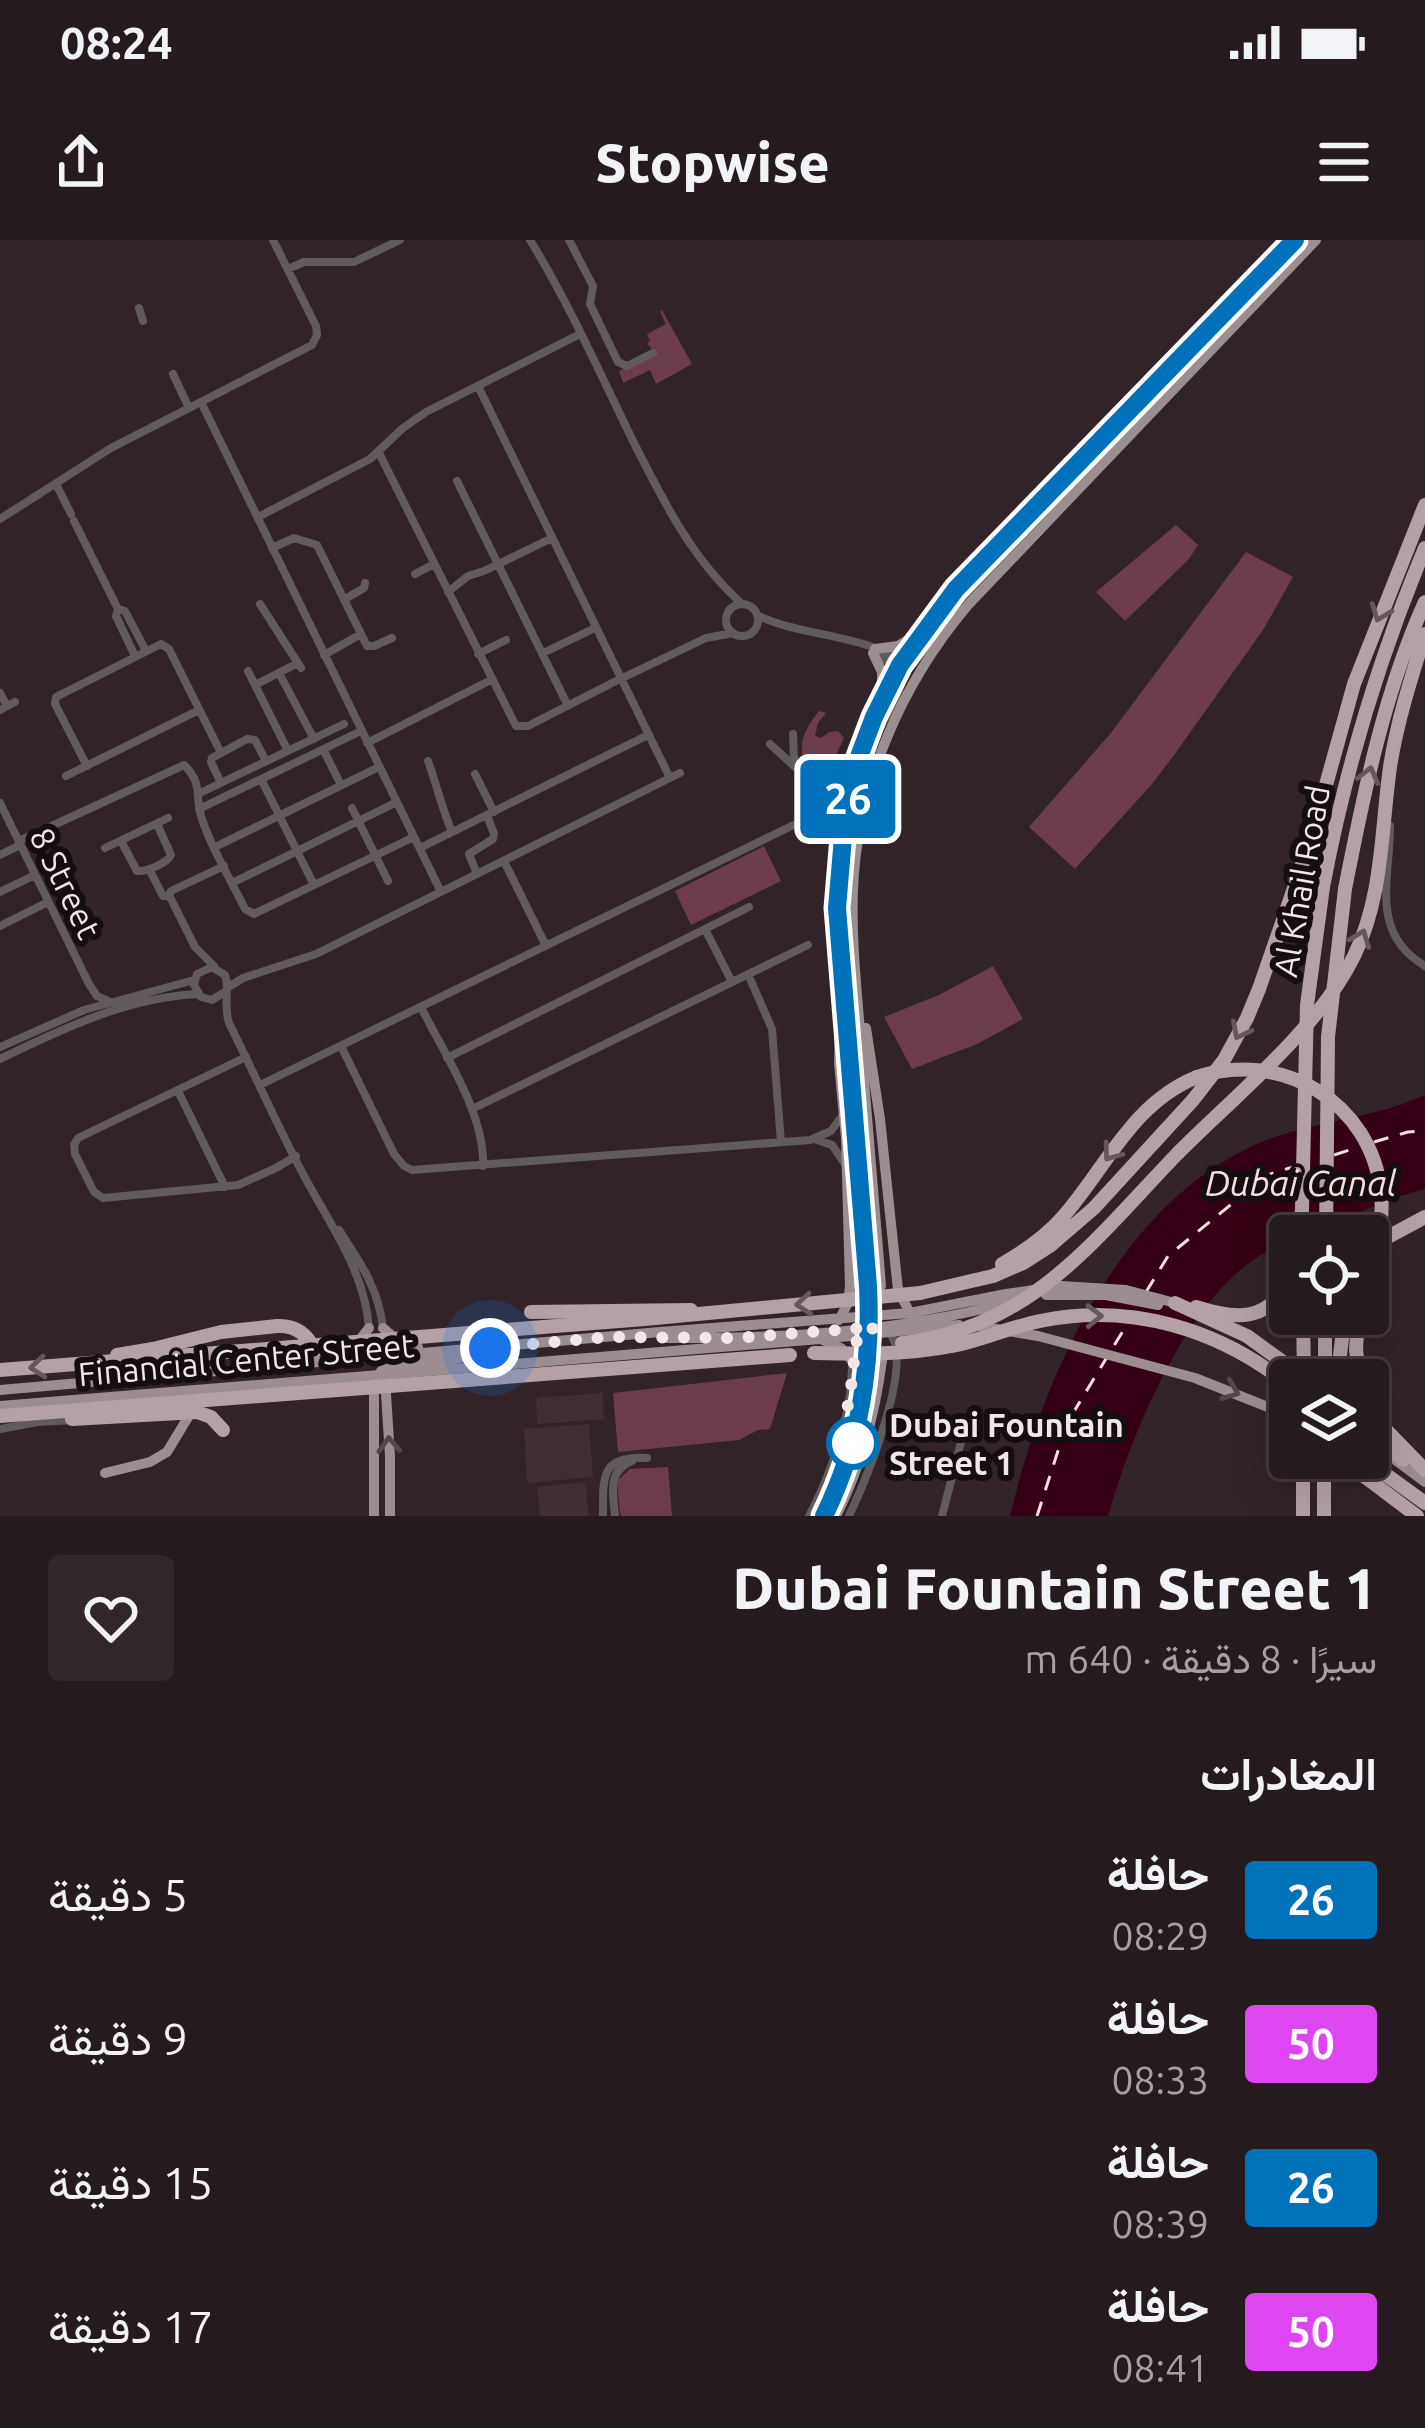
<!DOCTYPE html>
<html lang="ar">
<head>
<meta charset="utf-8">
<style>
	:root { --surface:#251a1d; --page:#31272a; --text:#f1f3f6; --muted:#a3a1a4; --line:#42383b }
	body { margin:0; font-family:Ubuntu,Vazirmatn,sans-serif; background:var(--page); color:var(--text); direction:rtl; height:100vh; display:flex; flex-direction:column; font-size:45px; white-space:nowrap }
	* { box-sizing:border-box; margin:0 }
	p { font-size:39px; color:var(--muted) }
	.icon { flex:none; width:66px; height:66px; fill:none; stroke:currentColor; stroke-width:2; stroke-linecap:round; stroke-linejoin:round }
	.map { position:relative; height:1276px; overflow:hidden; direction:ltr }
	.details { display:flex; flex-direction:column; background:var(--surface); flex:1 }
	.details>* { flex:none }
	.badge { padding:0 24px; border-radius:9px; font-size:42px; line-height:78px }
	.buttons { position:absolute; left:1269px; top:975px; display:grid; gap:24px }
	.buttons a { display:grid; place-items:center; width:120px; height:120px; border-radius:12px; background:var(--surface); box-shadow:0 12px 48px #0002,0 0 0 3px var(--line); font-size:60px }
	.you { position:absolute; width:60px; height:60px; margin:-30px; border:9px solid #fff; border-radius:50%; background:#1a73e8; box-shadow:0 0 0 18px #1a73e833 }
	.map>.badge { position:absolute; translate:-50% -50%; box-shadow:0 0 0 6px #fff }
	h2 { padding:0 48px; font-size:45px; line-height:108px }
	.round { display:grid; place-items:center; flex:none; width:126px; height:126px; border-radius:12px; background:var(--page) }
	.headline { display:flex; align-items:center; justify-content:space-between; height:204px; padding:0 48px }
	h1 { font-size:57px; font-weight:800; line-height:90px }
	ul { padding:0; list-style:none }
	li { display:flex; align-items:center; gap:36px; height:144px; padding:0 48px }
	li div { flex:1 }
	li b { display:block; font-size:45px }
	li em { font-style:normal }
	li .badge { min-width:132px; font-weight:700; text-align:center }
	.status { display:flex; justify-content:space-between; align-items:center; height:84px; padding:0 60px; background:var(--surface); direction:ltr }
	.status svg { height:33px; fill:currentColor }
	header { display:flex; justify-content:space-between; align-items:center; height:156px; padding:0 48px; background:var(--surface); font-size:54px; font-weight:800 }
	.map>svg:first-child { display:block }
	.built { fill:#412e33 }
	.green { fill:#6c3c4a }
	.water { fill:#350015 }
	.lines { fill:none; stroke-linecap:round; stroke-linejoin:round }
	.ferry { stroke:#f5dde2; stroke-width:3; stroke-dasharray:15 12; stroke-linecap:butt }
	.major-tunnel { stroke:#4e4044; stroke-width:10; stroke-dasharray:10 5; stroke-linecap:butt }
	.minor { stroke:#625b5d; stroke-width:8 }
	.major { stroke:#9c8d91; stroke-width:10 }
	.highway { stroke:#b3a1a5; stroke-width:14 }
	.highway-bridge { stroke:#b3a1a5; stroke-width:14 }
	.oneway { stroke:#64585a }
	.oneway2 { stroke:#52474a }
	.line-casing { stroke:#fff; stroke-width:27 }
	.line { stroke:#0072bc; stroke-width:18 }
	.walk { stroke:#f1e7e9; stroke-width:12; stroke-dasharray:0 21.6 }
	.stop-dot { fill:#fff; stroke:#0072bc; stroke-width:6 }
	.labels { text-anchor:middle; dominant-baseline:central; stroke-width:12; stroke-linejoin:round; paint-order:stroke }
	.street-label { font-size:33px; fill:#f1e7e9; stroke:#150e10 }
	.stop-label { font-size:33px; font-weight:bold; fill:#f1e7e9; stroke:#150e10; text-anchor:start }
	.water-label { font-size:36px; font-style:italic; fill:#f5dde2; stroke:#150e10 }
</style>
</head>
<body>
<div class="status"><b>08:24</b><svg viewBox="0 0 49 12"><path d="M0 12V9h3v3zM5 12V6h3v6zM10 12V3h3v9zM15 12V0h3v12zM26 1h20v11H26zM47 4h2v5h-2z"/></svg></div>
<header><svg class="icon" aria-label="menu" viewBox="0 0 24 24"><path d="M4 6h16M4 12h16M4 18h16"/></svg>Stopwise<svg class="icon" aria-label="share" viewBox="0 0 24 24"><path d="M12 15V3M7 8l5-5 5 5M5 13v7h14v-7"/></svg></header>
<div class="map">
<svg width="1425" height="1276" viewBox="0 0 1425 1276">
	<rect width="100%" height="100%" fill="#312327"/>
	<path class="built" d="M 602,1153 L 604,1179 L 537,1184 L 536,1158 Z
		M 589,1184 L 593,1237 L 527,1243 L 524,1189 Z
		M 585,1242 L 589,1276 L 540,1276 L 537,1247 Z"/>
	<path class="green" d="M 662,70 L 692,124 L 656,144 L 650,130 L 623,143 L 619,131 L 655,113 L 647,103 L 650,101 L 647,94 L 666,84 L 660,72 Z
		M 1176,285 L 1198,305 L 1189,319 L 1125,381 L 1096,352 Z
		M 1246,312 L 1293,337 L 1263,390 L 1177,511 L 1152,544 L 1075,629 L 1029,587 L 1110,494 Z
		M 819,471 L 826,473 L 818,483 L 815,496 L 821,498 L 829,492 L 838,491 L 844,498 L 836,515 L 844,527 C 834,546 838,549 834,568 C 816,559 801,528 802,507 C 802,494 811,481 819,471 Z
		M 764,606 L 781,641 L 691,685 L 675,651 Z
		M 993,726 L 1023,779 L 977,804 L 912,829 L 884,777 L 939,755 Z
		M 787,1133 L 770,1189 L 758,1190 L 739,1200 L 618,1212 L 613,1153 Z
		M 668,1227 L 672,1276 L 622,1276 L 620,1274 L 617,1241 L 630,1229 Z"/>
	<path class="water" d="M 1425,855 L 1425,949 L 1393,958 L 1303,996 L 1290,996 L 1290,1002 C 1279,1007 1266,1011 1256,1018 C 1183,1067 1132,1194 1108,1276 L 1010,1276 C 1043,1137 1118,965 1257,904 C 1313,880 1370,880 1425,855 Z"/>
	<g class="lines">
		<path class="ferry" d="M 1374,902 L 1408,892 L 1425,891
			M 1334,915 L 1359,907
			M 1146,1052 L 1168,1016 L 1267,935 L 1296,926
			M 1037,1276 L 1067,1183 L 1129,1081"/>
		<path class="major-tunnel" d="M 868,1121 L 869,1055"/>
		<path class="minor" d="M 530,0 C 570,65 601,136 635,205 C 665,264 692,319 742,364
			M 569,0 L 593,46 L 590,64 L 618,122 L 627,126 L 653,113
			M 288,29 L 304,22 L 354,22 L 400,0
			M 139,68 L 143,81
			M 173,134 L 189,168
			M 478,146 L 670,538
			M 201,162 L 441,652
			M 379,213 L 516,486 L 528,486 L 614,442 L 706,398 L 733,393
			M 457,241 L 568,466
			M 56,244 L 71,274
			M 258,277 L 370,219 L 403,188 L 426,172 L 580,94
			M 0,279 L 111,208 L 312,105 L 317,95 L 316,86 L 273,0
			M 74,281 L 118,369
			M 272,308 L 294,298 L 317,305 L 367,406 L 374,406 L 392,398
			M 415,334 L 434,324
			M 448,352 L 468,336 L 484,331 L 552,298
			M 345,359 L 364,348 L 365,343
			M 260,364 L 301,428
			M726 380a16 16 0 1 1 32 0a16 16 0 1 1-32 0Z
			M 757,375 C 797,396 871,395 902,423 C 908,446 886,473 877,495 C 868,520 861,545 859,571
			M 543,413 L 595,388
			M 873,413 L 896,425 L 913,422 L 960,360 L 1027,297
			M 478,414 L 506,400
			M 324,415 L 361,394
			M 135,416 L 116,376 L 118,369 L 125,371 L 146,411
			M 248,431 L 288,511
			M 279,433 L 314,499
			M 255,445 L 298,423
			M 0,453 L 7,466
			M 0,470 L 15,462
			M 367,503 L 491,440
			M 770,504 L 795,527
			M 323,509 L 341,545
			M 428,521 C 437,546 442,569 452,592
			M 87,526 L 55,464 L 56,457 L 161,404 L 169,409 L 221,513
			M 475,534 L 494,572
			M 66,536 L 199,470
			M 261,539 L 314,645
			M 221,543 L 211,522 L 212,518 L 247,499 L 255,500 L 266,521
			M 200,553 L 344,484
			M 0,563 L 89,744 L 97,756 L 110,762
			M 352,568 L 388,641
			M 199,569 L 361,491
			M 1390,586 C 1390,639 1369,693 1425,726
			M 19,601 L 184,525 C 204,544 194,557 202,579 C 212,610 231,640 245,669 L 254,674 L 414,597
			M 121,601 L 137,631 C 147,632 167,623 171,615 L 157,584
			M 215,607 L 379,527
			M 105,608 L 168,578
			M 420,608 L 648,495
			M 0,615 L 20,605
			M 504,621 L 546,706
			M 149,629 L 163,656 L 170,656
			M 477,634 L 469,614 L 493,599 L 494,594 L 487,575
			M 232,643 L 397,562
			M 0,652 L 35,635
			M 0,686 L 48,662
			M 705,689 L 732,742
			M 214,726 L 195,707 L 169,655 L 171,651 L 224,626
			M 748,734 L 772,789 L 781,902
			M 227,748 L 243,738 L 316,714 L 680,533
			M 225,752 L 212,760 L 201,757 L 194,745 L 197,734 L 212,727 L 225,735 C 230,749 223,765 229,783 C 254,833 277,885 303,934 C 329,983 365,1031 369,1088
			M 421,767 C 444,814 485,873 483,926
			M 341,806 L 394,914 L 404,926 L 412,930 L 810,900 L 831,891 L 842,876
			M 0,807 L 84,770 L 194,740
			M 246,817 L 78,898 L 74,905 L 75,914 L 94,952 L 103,958 L 238,945 L 276,928 L 296,916
			M 447,818 L 749,667
			M 0,819 C 61,789 129,757 198,754
			M 260,845 L 808,578 L 813,572 L 814,564 L 794,519 L 793,494
			M 178,851 L 225,947
			M 472,869 L 808,705
			M 817,900 L 832,905 L 845,924
			M 339,990 C 360,1022 379,1049 383,1088
			M 0,1189 L 37,1182 L 74,1180
			M 603,1276 C 603,1238 600,1215 647,1218
			M 615,1276 C 613,1253 607,1231 632,1221
			M 809,1276 C 827,1242 840,1205 848,1167 C 853,1145 849,1110 863,1093
			M 849,1276 C 865,1242 917,1119 888,1091
			M 942,1276 L 961,1202 L 970,1191 L 966,1185 L 960,1189 L 961,1202"/>
		<path class="major" d="M 875,409 L 898,406 L 919,393
			M 873,413 L 882,432 L 882,456
			M 866,788 L 880,879 L 898,1050 L 910,1073
			M 868,1046 C 862,967 854,887 847,807 C 843,762 837,716 837,670 C 837,548 878,441 956,349 L 1295,0
			M 881,1046 C 875,969 868,892 862,816 C 858,761 851,705 853,650 C 857,545 901,444 968,365 L 1316,0
			M 1046,1055 L 1106,1055 L 1158,1065
			M 839,1080 L 848,1063 L 850,1046 L 846,898 L 839,823 L 840,784
			M 978,1086 L 1038,1096 L 1195,1138 L 1273,1169
			M 383,1088 L 404,1106 L 418,1107
			M 665,1098 C 780,1099 899,1092 1010,1062
			M 823,1100 L 841,1108 L 854,1123
			M 337,1118 L 354,1107 L 369,1088
			M 381,1131 L 393,1127 L 504,1112
			M 385,1139 L 390,1216 L 390,1276
			M 374,1145 L 374,1276
			M 0,1150 L 660,1092 L 910,1073 L 1006,1054 L 1061,1046 L 1126,1050 L 1175,1063
			M 0,1166 L 820,1099 L 959,1085
			M 1394,1219 L 1425,1242
			M 105,1233 L 150,1222 L 167,1212 L 193,1169
			M 824,1276 C 848,1226 863,1177 868,1122
			M 836,1276 C 861,1226 875,1175 882,1120"/>
		<path class="highway" d="M 1323,647 C 1345,530 1379,418 1425,308
			M 1345,649 C 1364,552 1384,453 1425,362
			M 1178,913 C 1235,856 1319,788 1354,716 C 1383,657 1381,591 1390,527 C 1397,482 1411,438 1425,394
			M 1297,996 L 1302,970
			M 1371,1010 L 1386,998 L 1425,977
			M 1002,1024 C 1025,1011 1045,997 1062,978 C 1106,928 1132,863 1197,837
			M 920,1053 L 993,1036 L 1023,1023 L 1051,1005 L 1094,968 L 1193,860 L 1224,820 L 1247,778 L 1259,749 L 1311,599 L 1354,444 L 1425,265
			M 1196,1067 C 1236,1080 1266,1082 1290,1042
			M 531,1072 L 691,1070
			M 1303,1074 L 1304,1140
			M 1358,1074 L 1356,1110 L 1360,1140
			M 117,1115 L 153,1109 L 221,1092 L 277,1086
			M 1325,1140 L 1325,1074
			M 1337,1140 L 1345,1074
			M 1368,1161 L 1386,1190 L 1425,1230
			M 1273,1169 L 1290,1182
			M 1368,1190 L 1403,1220
			M 1340,1218 L 1417,1276
			M 1363,1218 L 1425,1263
			M 1303,1276 L 1303,1218
			M 1324,1276 L 1324,1218"/>
		<path class="highway-bridge" d="M 1197,837 C 1281,809 1372,862 1381,953 C 1384,982 1377,1007 1368,1035
			M 1302,970 L 1307,765 L 1323,647
			M 1326,996 L 1328,797 L 1345,649
			M 1175,1063 L 1247,1096 L 1308,1140
			M 277,1086 C 295,1085 308,1094 315,1111
			M 902,1103 C 1032,1088 1094,1000 1178,913
			M 814,1113 C 859,1114 907,1115 952,1106 C 982,1100 1010,1087 1040,1081 C 1130,1062 1219,1089 1290,1146
			M 0,1130 L 645,1079 L 920,1053
			M 0,1176 L 790,1115
			M 72,1179 L 197,1172 L 211,1177 L 223,1190"/>
	</g>
	<defs><path id="oneway-chevron" d="M-2-3.5L2.5 0L-2 3.5" fill="none" stroke-width="1.6" stroke-linecap="round" stroke-linejoin="round" transform="scale(3)"/></defs>
	<g class="oneway">
		<use href="#oneway-chevron" transform="translate(1380 373) rotate(111)"/>
		<use href="#oneway-chevron" transform="translate(1369 535) rotate(-76)"/>
		<use href="#oneway-chevron" transform="translate(1361 698) rotate(-69)"/>
		<use href="#oneway-chevron" transform="translate(1240 791) rotate(117)"/>
		<use href="#oneway-chevron" transform="translate(1111 913) rotate(126)"/>
		<use href="#oneway-chevron" transform="translate(804 1064) rotate(175)"/>
		<use href="#oneway-chevron" transform="translate(1094 1076) rotate(-1)"/>
		<use href="#oneway-chevron" transform="translate(38 1127) rotate(175)"/>
	</g>
	<g class="oneway2">
		<use href="#oneway-chevron" transform="translate(1231 1151) rotate(21)"/>
		<use href="#oneway-chevron" transform="translate(389 1205) rotate(-93)"/>
	</g>
	<g class="lines">
		<defs>
			<path id="line" d="M 824,1276 C 860,1202 872,1128 868,1046 L 837,668 L 845,574 L 857,522 L 874,477 L 900,425 L 956,349 L 1295,0"/>
		</defs>
		<use href="#line" class="line-casing"/>
		<use href="#line" class="line"/>
		<path class="walk" d="M 490,1108 L 608,1097 L 735,1098 L 875,1087 L 859,1096 L 856,1103 L 850,1156 L 842,1191 L 853,1203"/>
	</g>
	<circle class="stop-dot" cx="853" cy="1203" r="24"/>
	<g class="labels">
		<g class="street-label">
			<text transform="translate(1301 641) rotate(-80)">Al Khail Road</text>
			<text transform="translate(66 643) rotate(64)">8 Street</text>
			<text transform="translate(246 1119) rotate(-5)">Financial Center Street</text>
		</g>
		<g class="stop-label">
			<text x="889" y="1184">Dubai Fountain<tspan x="889" dy="38">Street 1</tspan></text>
		</g>
		<g class="water-label">
			<text x="1301" y="942">Dubai Canal</text>
		</g>
	</g>
</svg>
<div class="buttons">
<a><svg class="icon" aria-label="locate" viewBox="0 0 24 24"><circle cx="12" cy="12" r="6"/><path d="M12 2v4M12 18v4M2 12h4M18 12h4"/></svg></a>
<a><svg class="icon" aria-label="layers" viewBox="0 0 24 24"><path d="M12 4l9 5-9 5-9-5zM3 14l9 5 9-5"/></svg></a>
</div>
<div class="you" style="left:490px;top:1108px"></div>
<b class="badge" style="left:848px;top:559px;background:#0072bc;color:#fff">26</b>
</div>
<section class="details">
<div class="headline"><div><h1>Dubai Fountain Street 1</h1><p>سيرًا · 8 دقيقة · 640 m</p></div><a class="round"><svg class="icon" aria-label="heart" viewBox="0 0 24 24"><path d="M12 20l-8-8c-3-5 5-10 8-4 3-6 11-1 8 4z"/></svg></a></div>
<h2>المغادرات</h2>
<ul>
<li><span class="badge" style="background:#0072bc;color:#fff">26</span><div><b>حافلة</b><p>08:29</p></div><em>5 دقيقة</em></li>
<li><span class="badge" style="background:#de46f2;color:#fff">50</span><div><b>حافلة</b><p>08:33</p></div><em>9 دقيقة</em></li>
<li><span class="badge" style="background:#0072bc;color:#fff">26</span><div><b>حافلة</b><p>08:39</p></div><em>15 دقيقة</em></li>
<li><span class="badge" style="background:#de46f2;color:#fff">50</span><div><b>حافلة</b><p>08:41</p></div><em>17 دقيقة</em></li>
</ul>
</section>
</body>
</html>
